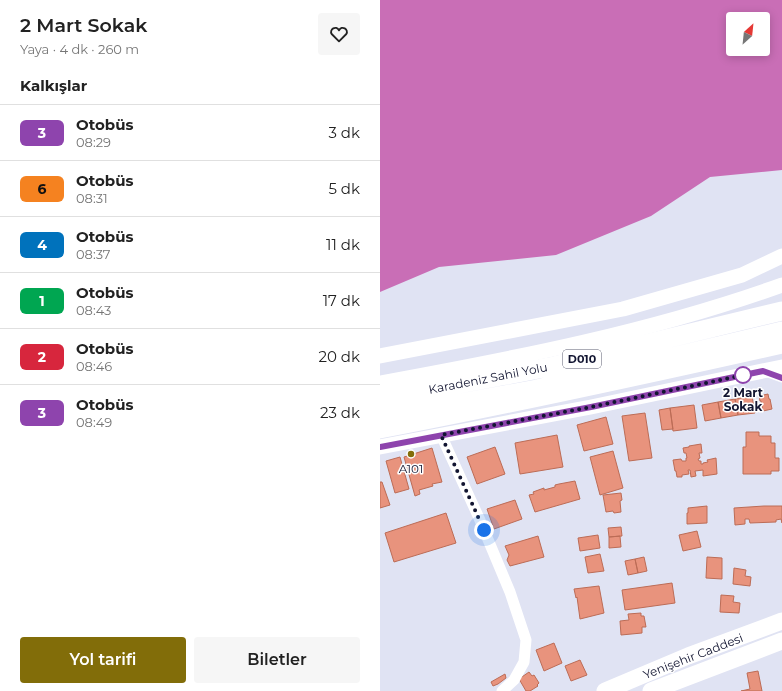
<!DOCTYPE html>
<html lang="tr">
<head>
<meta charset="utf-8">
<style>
	:root { --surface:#fff; --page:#f6f6f6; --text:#222; --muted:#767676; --line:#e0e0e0; --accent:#826d09 }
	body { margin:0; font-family:Montserrat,sans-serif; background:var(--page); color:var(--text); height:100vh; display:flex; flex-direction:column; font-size:15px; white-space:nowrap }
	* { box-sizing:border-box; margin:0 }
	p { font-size:13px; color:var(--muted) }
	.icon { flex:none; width:22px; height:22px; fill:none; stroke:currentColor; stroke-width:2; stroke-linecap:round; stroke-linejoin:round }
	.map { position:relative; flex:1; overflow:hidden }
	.details { display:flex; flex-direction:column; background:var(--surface); width:380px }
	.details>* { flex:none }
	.badge { padding:0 8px; border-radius:6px; font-size:14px; line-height:26px }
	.needle { width:26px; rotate:27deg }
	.controls { position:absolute; left:346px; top:12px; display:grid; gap:8px }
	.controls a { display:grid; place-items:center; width:44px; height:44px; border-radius:4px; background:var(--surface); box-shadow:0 2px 10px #0003; font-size:20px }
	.you { position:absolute; width:20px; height:20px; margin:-10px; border:3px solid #fff; border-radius:50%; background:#1a73e8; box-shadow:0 0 0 6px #1a73e833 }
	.map>.badge { position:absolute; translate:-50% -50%; box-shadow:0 0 0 2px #fff }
	h2 { padding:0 20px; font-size:15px; line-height:36px }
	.round { display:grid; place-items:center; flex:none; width:42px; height:42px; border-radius:4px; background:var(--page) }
	.head { display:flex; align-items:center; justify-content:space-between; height:68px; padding:0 20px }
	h1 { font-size:19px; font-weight:600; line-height:30px }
	.primary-button { display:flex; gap:8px; margin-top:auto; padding:8px 20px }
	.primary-button a { flex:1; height:46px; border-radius:4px; background:var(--accent); color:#fff; font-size:16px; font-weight:600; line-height:46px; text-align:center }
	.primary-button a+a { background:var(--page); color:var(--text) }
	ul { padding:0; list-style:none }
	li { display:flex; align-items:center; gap:12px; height:56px; padding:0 20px; border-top:1px solid var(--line) }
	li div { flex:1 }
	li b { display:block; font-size:15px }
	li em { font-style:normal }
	li .badge { min-width:44px; font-weight:700; text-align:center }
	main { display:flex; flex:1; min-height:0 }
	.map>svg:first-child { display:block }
	.water { fill:#c96eb6; fill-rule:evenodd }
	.building { fill:#e8937d; stroke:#bc6c56 }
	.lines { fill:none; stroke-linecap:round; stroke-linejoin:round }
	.street { stroke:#fff; stroke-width:11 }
	.secondary { stroke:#fff; stroke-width:15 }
	.primary { stroke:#fff; stroke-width:17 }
	.highway { stroke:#fff; stroke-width:19 }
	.line-casing { stroke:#fff; stroke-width:9 }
	.line { stroke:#8e44ad; stroke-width:6 }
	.walk { stroke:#121531; stroke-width:4; stroke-dasharray:0 7.2 }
	.stop-dot { fill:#fff; stroke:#8e44ad; stroke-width:2 }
	.poi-dot { fill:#826d09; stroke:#fff; stroke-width:1.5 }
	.labels { text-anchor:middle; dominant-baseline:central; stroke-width:3; stroke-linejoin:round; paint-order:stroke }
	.shield { fill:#fff; stroke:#595b6f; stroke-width:1 }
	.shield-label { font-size:11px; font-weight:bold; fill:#121531 }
	.street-label { font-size:12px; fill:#121531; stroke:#fff }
	.stop-label { font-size:12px; font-weight:bold; fill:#121531; stroke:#fff }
	.poi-label { font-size:12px; fill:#121531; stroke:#fff }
</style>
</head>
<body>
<main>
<section class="details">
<div class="head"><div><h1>2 Mart Sokak</h1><p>Yaya · 4 dk · 260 m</p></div><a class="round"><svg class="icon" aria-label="heart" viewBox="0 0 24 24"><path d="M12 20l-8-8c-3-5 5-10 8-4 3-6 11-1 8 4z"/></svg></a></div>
<h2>Kalkışlar</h2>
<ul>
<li><span class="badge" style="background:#8e44ad;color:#fff">3</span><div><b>Otobüs</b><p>08:29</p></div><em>3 dk</em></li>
<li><span class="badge" style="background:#f58220;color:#111">6</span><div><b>Otobüs</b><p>08:31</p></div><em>5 dk</em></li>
<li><span class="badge" style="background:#0072bc;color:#fff">4</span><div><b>Otobüs</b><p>08:37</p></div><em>11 dk</em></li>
<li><span class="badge" style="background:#00a651;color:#fff">1</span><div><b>Otobüs</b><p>08:43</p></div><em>17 dk</em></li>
<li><span class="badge" style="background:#d7263d;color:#fff">2</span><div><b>Otobüs</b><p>08:46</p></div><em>20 dk</em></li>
<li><span class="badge" style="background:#8e44ad;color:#fff">3</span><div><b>Otobüs</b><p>08:49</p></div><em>23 dk</em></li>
</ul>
<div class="primary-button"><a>Yol tarifi</a><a>Biletler</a></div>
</section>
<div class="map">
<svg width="402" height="691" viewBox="0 0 402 691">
	<rect width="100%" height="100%" fill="#e0e3f3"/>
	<path class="water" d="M 0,0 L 402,0 L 402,170 L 330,177 L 271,216 L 176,255 L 59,267 L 0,292 ZM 353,19 L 383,19 L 383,49 L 353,49 Z"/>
	<path class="building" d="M 388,394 L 389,399 L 390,399 L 392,409 L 383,411 L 381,401 L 380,401 L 379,396 Z
		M 372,396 L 375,413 L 358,415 L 355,399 Z
		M 355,399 L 358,415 L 341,418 L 338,402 Z
		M 338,402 L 341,418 L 325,421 L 322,405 Z
		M 314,405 L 317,428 L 293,431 L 290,408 Z
		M 290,408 L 293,429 L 282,430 L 279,410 Z
		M 265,413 L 272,458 L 249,461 L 242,416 Z
		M 226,417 L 233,444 L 204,451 L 197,425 Z
		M 366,432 L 379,432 L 379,436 L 391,436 L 391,443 L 395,443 L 395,458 L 399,458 L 399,471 L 391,471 L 391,474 L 363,474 L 363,447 L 366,447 Z
		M 177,435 L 183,467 L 140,474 L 135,443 Z
		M 321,444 L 322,453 L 319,453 L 320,458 L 318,459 L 319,461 L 321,461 L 321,464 L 323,464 L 323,463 L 328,462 L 327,460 L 336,458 L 337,474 L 323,476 L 323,470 L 315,471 L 316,476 L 311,477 L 310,470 L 308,470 L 309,474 L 302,475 L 302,477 L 297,477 L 296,471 L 295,471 L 293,460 L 301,459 L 302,461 L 306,461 L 306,458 L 307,458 L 306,453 L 304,453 L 303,448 L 309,447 L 309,446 Z
		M 115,447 L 125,474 L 97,484 L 87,457 Z
		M 52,448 L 62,482 L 52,484 L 53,486 L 39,490 L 40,494 L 35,496 L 24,457 Z
		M 233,451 L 243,488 L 220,495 L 210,457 Z
		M 20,457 L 29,489 L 15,493 L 6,461 Z
		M 195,481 L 200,499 L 155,512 L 149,495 L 154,494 L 153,492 L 164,488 L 164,490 L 175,487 L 175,485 L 179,484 Z
		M 0,482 L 2,482 L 10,505 L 0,508 Z
		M 241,493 L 242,500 L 240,501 L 241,512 L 234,513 L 233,511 L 226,512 L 223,495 Z
		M 135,500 L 142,519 L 114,529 L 107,509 Z
		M 327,506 L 327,523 L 307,524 L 307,513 L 308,513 L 308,508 Z
		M 384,506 L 402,506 L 402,523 L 401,519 L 396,520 L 396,522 L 370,523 L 369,519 L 365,519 L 365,524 L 355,525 L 354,508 Z
		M 66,513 L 76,543 L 14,562 L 5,533 Z
		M 241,527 L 242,536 L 229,537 L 228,528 Z
		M 317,531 L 321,547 L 303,551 L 299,535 Z
		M 218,535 L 220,548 L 200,551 L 198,538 Z
		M 158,536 L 164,557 L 130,566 L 127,560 L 129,555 L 125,546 Z
		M 240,536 L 241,547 L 229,548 L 229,537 Z
		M 220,554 L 224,571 L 208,573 L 205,557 Z
		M 264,557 L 267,571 L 258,573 L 255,559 Z
		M 327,557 L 342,558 L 342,579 L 326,578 Z
		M 255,559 L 258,573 L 248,575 L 245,561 Z
		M 354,568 L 366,570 L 365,576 L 371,577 L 370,586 L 353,584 Z
		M 292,583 L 295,603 L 245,610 L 242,590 Z
		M 219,586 L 224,613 L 200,619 L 197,597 L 196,598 L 194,589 Z
		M 341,595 L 354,596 L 353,602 L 360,603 L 359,613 L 340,612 Z
		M 261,613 L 261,616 L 264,616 L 266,627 L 262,627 L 262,633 L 241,635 L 240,621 L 249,620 L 248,614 Z
		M 174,643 L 182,663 L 164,671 L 156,650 Z
		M 200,660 L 207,675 L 191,681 L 185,666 Z
		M 378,671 L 382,691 L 361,691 L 370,689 L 367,673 Z
		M 149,672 L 152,676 L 154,675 L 159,683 L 157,685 L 158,686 L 150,691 L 146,691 L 139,679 Z
		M 125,674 L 126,678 L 118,684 L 113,686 L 111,682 Z"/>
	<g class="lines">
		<path class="street" d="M 61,435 L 99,518 L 130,592 L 146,640 L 144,662 L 134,680 L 122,691"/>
		<path class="secondary" d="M 0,356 L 243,309 L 362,275 L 402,256
			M 0,383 C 137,358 271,332 402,285
			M 0,431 C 135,405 268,376 402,346
			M 0,447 L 211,407 L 402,367"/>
		<path class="primary" d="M 225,691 L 308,656 L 402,621
			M 271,691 L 402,641"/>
		<path class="highway" d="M 0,399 L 174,366 L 402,311
			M 0,418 L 157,389 L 402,331"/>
	</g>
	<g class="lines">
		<defs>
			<path id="line" d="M 0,447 L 211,407 L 383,371 L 402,378"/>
		</defs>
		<use href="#line" class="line-casing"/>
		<use href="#line" class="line"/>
		<path class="walk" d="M 104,530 L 61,435 L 211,407 L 369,374 L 363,375"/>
	</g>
	<circle class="stop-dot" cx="363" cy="375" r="8"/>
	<circle class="poi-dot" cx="31" cy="454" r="4"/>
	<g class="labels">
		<rect class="shield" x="183" y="350" width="38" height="18" rx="3"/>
		<g class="shield-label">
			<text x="202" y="359">D010</text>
		</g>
		<g class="street-label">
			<text transform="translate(108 378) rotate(-11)">Karadeniz Sahil Yolu</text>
			<text transform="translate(313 656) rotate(-21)">Yenişehir Caddesi</text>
		</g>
		<g class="stop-label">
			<text x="363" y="392">2 Mart<tspan x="363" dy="14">Sokak</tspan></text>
		</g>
		<g class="poi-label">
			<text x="31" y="468">A101</text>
		</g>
	</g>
</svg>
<div class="controls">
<a><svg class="needle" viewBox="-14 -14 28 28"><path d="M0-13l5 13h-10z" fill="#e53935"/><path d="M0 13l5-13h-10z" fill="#767676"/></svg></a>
</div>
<div class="you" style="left:104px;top:530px"></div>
</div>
</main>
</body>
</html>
